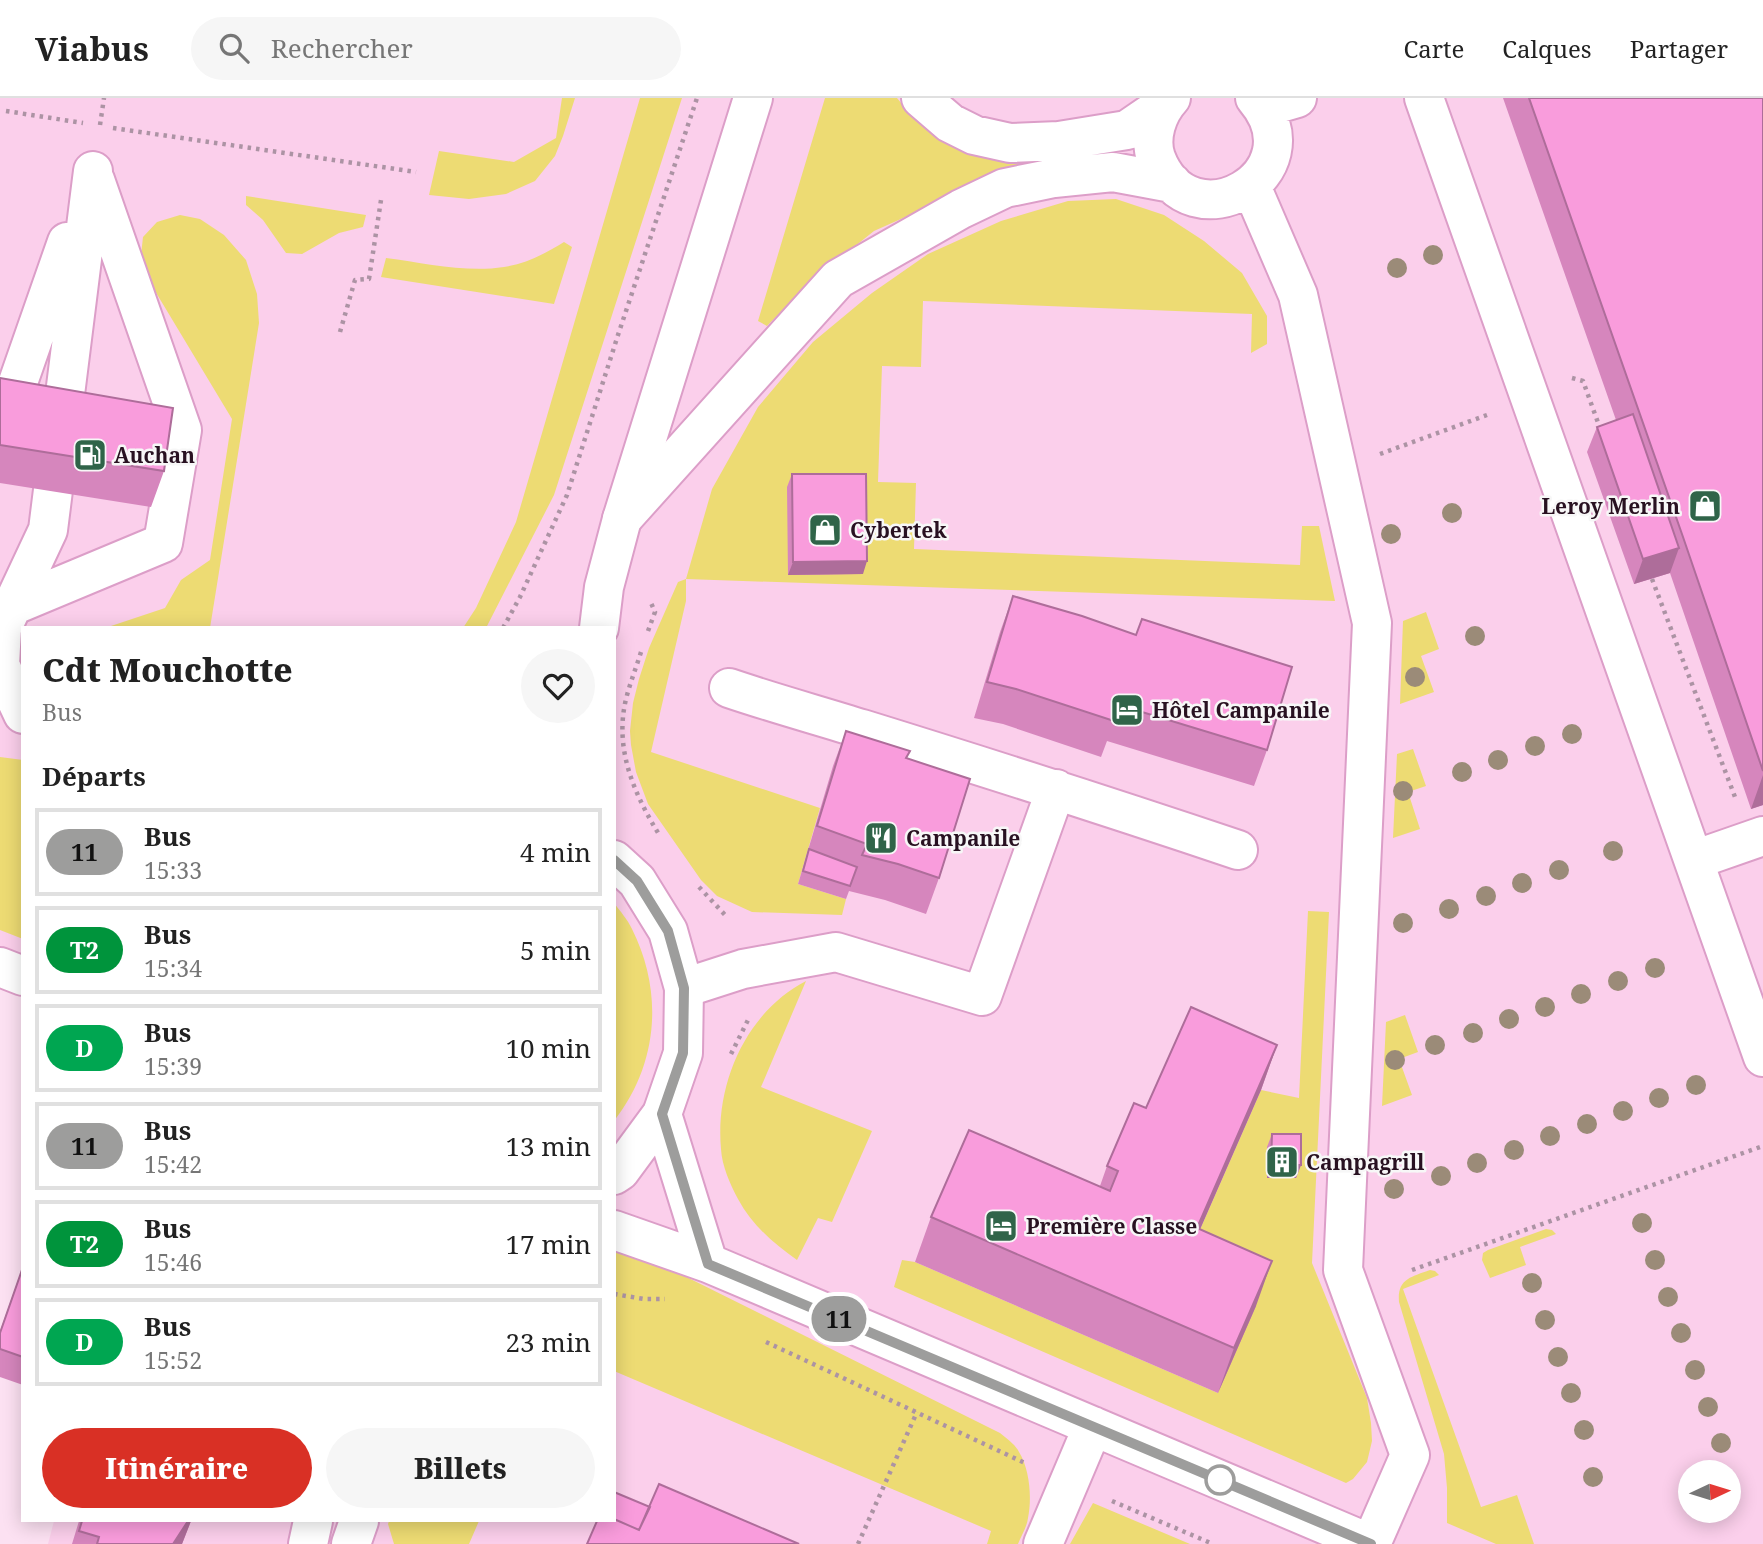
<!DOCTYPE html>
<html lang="fr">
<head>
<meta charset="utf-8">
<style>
	:root { --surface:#fff; --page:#f6f6f6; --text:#222; --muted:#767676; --line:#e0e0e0; --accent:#d93025 }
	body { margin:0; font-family:"Noto Serif",serif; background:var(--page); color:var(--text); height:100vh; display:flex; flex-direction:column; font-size:26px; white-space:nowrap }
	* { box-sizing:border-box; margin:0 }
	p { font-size:23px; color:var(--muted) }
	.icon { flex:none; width:38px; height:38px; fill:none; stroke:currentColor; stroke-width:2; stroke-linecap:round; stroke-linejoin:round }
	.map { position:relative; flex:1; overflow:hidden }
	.panel { position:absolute; left:21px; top:528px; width:595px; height:896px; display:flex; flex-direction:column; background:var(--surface); border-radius:0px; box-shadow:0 4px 18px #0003 }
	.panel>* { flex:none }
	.badge { padding:0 14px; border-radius:23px; font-size:24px; line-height:46px }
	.needle { width:46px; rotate:86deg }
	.tools { position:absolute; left:1678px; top:1362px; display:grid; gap:14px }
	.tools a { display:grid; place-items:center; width:63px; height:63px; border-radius:50%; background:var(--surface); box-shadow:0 4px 18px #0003; font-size:35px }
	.map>.badge { position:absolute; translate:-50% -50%; box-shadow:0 0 0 4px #fff }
	h2 { padding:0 21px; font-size:26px; line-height:63px }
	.round { display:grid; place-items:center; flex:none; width:74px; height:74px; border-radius:37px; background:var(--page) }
	.head { display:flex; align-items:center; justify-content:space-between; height:119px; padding:0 21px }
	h1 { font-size:33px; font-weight:800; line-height:52px }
	.primary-button { display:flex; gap:14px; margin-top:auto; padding:14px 21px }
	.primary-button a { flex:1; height:80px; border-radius:42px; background:var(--accent); color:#fff; font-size:28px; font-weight:800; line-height:80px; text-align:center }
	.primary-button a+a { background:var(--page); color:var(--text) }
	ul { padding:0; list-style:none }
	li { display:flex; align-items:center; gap:21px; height:88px; margin:0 14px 10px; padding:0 7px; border:4px solid var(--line); border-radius:0px }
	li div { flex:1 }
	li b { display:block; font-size:26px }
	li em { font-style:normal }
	li .badge { min-width:77px; font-weight:700; text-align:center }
	header { display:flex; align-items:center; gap:42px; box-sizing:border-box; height:98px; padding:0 35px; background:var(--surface); border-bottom:2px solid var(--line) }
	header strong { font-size:33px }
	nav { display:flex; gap:38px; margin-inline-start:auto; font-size:24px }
	.search { width:490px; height:63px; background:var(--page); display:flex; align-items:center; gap:18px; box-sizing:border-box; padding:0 24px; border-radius:38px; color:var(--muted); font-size:26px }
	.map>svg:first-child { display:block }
	.built { fill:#fbcfeb; fill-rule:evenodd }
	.grass { fill:#eddb73 }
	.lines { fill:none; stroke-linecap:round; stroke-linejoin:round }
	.minor-casing { stroke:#dc9ec8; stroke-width:42 }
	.major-casing { stroke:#dc9ec8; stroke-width:42 }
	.path { stroke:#ac93a4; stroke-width:4.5; stroke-dasharray:3.5 5; stroke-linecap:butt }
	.minor { stroke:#fff; stroke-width:38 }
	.major { stroke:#fff; stroke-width:38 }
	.tree { fill:#9b8b78 }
	.wall { fill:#d686bd }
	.shaded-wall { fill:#ae6d9a }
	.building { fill:#f99cdc; stroke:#ae6d9a; stroke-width:2 }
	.line-casing { stroke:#fff; stroke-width:16 }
	.line { stroke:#9d9d9c; stroke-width:10 }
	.stop-dot { fill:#fff; stroke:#9d9d9c; stroke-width:3.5 }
	.labels { text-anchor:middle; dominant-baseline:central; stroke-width:5; stroke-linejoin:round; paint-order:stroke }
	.poi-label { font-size:21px; font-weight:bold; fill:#281121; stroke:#f7f7f7; text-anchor:start }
</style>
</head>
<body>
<header>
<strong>Viabus</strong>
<div class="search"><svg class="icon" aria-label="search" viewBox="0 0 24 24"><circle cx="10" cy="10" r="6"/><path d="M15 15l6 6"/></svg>Rechercher</div>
<nav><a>Carte</a><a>Calques</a><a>Partager</a></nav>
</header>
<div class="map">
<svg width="1763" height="1446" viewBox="0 0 1763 1446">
	<rect width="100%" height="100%" fill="#fce1f2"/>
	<path class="built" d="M 0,0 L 1763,0 L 1763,1446 L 48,1446 L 54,1423 L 614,1423 L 614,530 L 23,530 L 23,878 L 0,869 ZM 1690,1374 L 1729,1374 L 1729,1412 L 1690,1412 Z"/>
	<path class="grass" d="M 562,0 L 575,0 L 563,38 L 555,58 L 535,83 L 506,96 L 469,101 L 429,97 L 439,53 L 514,64 L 556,40 Z
		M 640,0 L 682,0 L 554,397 L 486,530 L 463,530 L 476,510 L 516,424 Z
		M 825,0 L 897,0 L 902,6 L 940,35 L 1019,62 L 1019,72 L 988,82 L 874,133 L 810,184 L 767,228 L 758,223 Z
		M 246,98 L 366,117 L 363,129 L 339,135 L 302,156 L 286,155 L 263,122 L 246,107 Z
		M 1116,101 L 1164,117 L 1204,143 L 1242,175 L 1267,218 L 1267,246 L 1251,255 L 1252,216 L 923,203 L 921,269 L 882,268 L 878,384 L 916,385 L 914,451 L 1300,467 L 1302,428 L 1319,428 L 1335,503 L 686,481 L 686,503 L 651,654 L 820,710 L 798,786 L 846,801 L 842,817 L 752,814 L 717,798 L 701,782 L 648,706 L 636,674 L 631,647 L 630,633 L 633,605 L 639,581 L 649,550 L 678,484 L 686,481 L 712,391 L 758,309 L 813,244 L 872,195 L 928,156 L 1001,123 L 1068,103 Z
		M 180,117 L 200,121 L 224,137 L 246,162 L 257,196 L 259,225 L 210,530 L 105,530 L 165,510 L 181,482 L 210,462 L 232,321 L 146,178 L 141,157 L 143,139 L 157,124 Z
		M 564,144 L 572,149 L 554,206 L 381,179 L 386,160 C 425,165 466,175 504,169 C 526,166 546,155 564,144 Z
		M 1426,514 L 1439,551 L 1421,558 L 1434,594 L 1400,606 L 1403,523 Z
		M 1413,651 L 1426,688 L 1408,694 L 1420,731 L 1393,740 L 1397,656 Z
		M 0,659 L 23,662 L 23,841 L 0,832 Z
		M 614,805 C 620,813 628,822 632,831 C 664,895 658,967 614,1023 Z
		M 1308,813 L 1329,814 L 1312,1165 L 1367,1300 L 1371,1325 L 1372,1343 L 1367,1364 L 1353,1381 L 1346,1385 L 894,1189 L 902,1162 L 915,1164 L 1218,1295 L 1181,1175 L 1261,992 L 1299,1000 Z
		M 806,883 L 761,989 L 872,1033 L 832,1124 L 818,1120 L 797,1162 C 774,1146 752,1127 738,1101 C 730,1086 722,1068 721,1051 C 715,986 746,914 806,883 Z
		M 1405,917 L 1418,954 L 1399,961 L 1412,997 L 1382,1008 L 1386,924 Z
		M 1546,1131 L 1552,1132 L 1556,1136 L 1520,1149 L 1526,1167 L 1490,1180 L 1482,1162 L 1483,1155 L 1488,1152 Z
		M 614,1143 L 1000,1335 C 1007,1341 1015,1346 1019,1354 C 1030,1372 1032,1400 1028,1420 C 1027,1429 1021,1438 1018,1446 L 987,1446 L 991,1433 L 614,1273 Z
		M 1430,1172 L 1435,1173 L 1439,1177 L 1403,1191 L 1481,1409 L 1517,1397 L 1534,1446 L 1496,1446 L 1447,1425 L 1447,1390 L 1444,1356 L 1399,1204 C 1397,1181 1411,1179 1430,1172 Z
		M 1093,1405 L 1190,1446 L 1070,1446 Z
		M 389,1423 L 479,1423 L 469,1446 L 394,1446 L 388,1426 Z"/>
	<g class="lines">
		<defs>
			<path id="minor" d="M 921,0 L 950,25 L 974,37 L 1010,45 L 1059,43 L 1127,32 L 1165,6
				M 1171,0 C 1157,15 1149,40 1156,60 C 1190,150 1320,76 1255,0
				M 1424,0 L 1763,959
				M 1263,10 L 1297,0
				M 1251,88 L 1298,197 L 1372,525 L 1343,1172 L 1410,1357 L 1371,1446
				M 0,336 L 67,144
				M 622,421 L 838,181 L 961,111 L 1005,90 L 1054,80 L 1113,74 L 1172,85
				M 12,508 L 163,445 L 182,332 L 95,82
				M 729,590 C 773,605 817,617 862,631 C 988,670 1113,710 1238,752
				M 23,616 L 0,567 L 2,530 L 48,432 L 93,73
				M 1694,762 L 1763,738
				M 0,869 L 23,878
				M 684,890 L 743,871 L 836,854 L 982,898 L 1056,691
				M 662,1016 L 708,1165
				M 614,1132 L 708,1165 L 1371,1446
				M 1043,1446 L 1093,1328"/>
			<path id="major" d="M 599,530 L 604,489 L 622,421 L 753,0
				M 614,762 L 637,783 L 668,833 L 684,890 L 683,955 L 662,1016 L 620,1073 L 614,1077
				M 308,1446 L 313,1423
				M 351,1446 L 359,1423"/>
		</defs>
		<use href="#minor" class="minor-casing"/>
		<use href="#major" class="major-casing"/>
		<path class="path" d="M 6,13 L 83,25
			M 100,27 L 104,0
			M 113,30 L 416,74
			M 340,234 L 355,182 L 369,181 L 381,102
			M 1572,280 L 1583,283 L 1601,333
			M 1380,356 L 1487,317
			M 1652,481 L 1735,699
			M 503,530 L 520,499 L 567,397 L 618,237 L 697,0
			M 648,533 L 655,514 L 651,505
			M 641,554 C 636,570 630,585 626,601 C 614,651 634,696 660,738
			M 699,789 L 727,819
			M 731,956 L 749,920
			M 1412,1172 L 1763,1048
			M 614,1196 L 644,1201 L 665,1201
			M 766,1244 L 1027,1366
			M 1112,1403 L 1213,1446
			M 858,1446 L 917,1314"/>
		<use href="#minor" class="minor"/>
		<use href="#major" class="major"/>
	</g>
	<g class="tree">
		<circle cx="1433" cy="157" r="10"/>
		<circle cx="1397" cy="170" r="10"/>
		<circle cx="1452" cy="415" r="10"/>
		<circle cx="1391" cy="436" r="10"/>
		<circle cx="1475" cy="538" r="10"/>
		<circle cx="1415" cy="579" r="10"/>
		<circle cx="1572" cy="636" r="10"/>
		<circle cx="1535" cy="648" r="10"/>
		<circle cx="1498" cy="662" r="10"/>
		<circle cx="1462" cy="674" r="10"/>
		<circle cx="1403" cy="693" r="10"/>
		<circle cx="1613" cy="753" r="10"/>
		<circle cx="1559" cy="772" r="10"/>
		<circle cx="1522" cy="785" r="10"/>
		<circle cx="1486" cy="798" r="10"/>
		<circle cx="1449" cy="811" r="10"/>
		<circle cx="1403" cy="825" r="10"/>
		<circle cx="1655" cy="870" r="10"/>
		<circle cx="1618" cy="883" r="10"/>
		<circle cx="1581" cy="896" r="10"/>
		<circle cx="1545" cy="909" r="10"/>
		<circle cx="1509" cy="921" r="10"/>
		<circle cx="1473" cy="935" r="10"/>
		<circle cx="1435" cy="947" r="10"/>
		<circle cx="1395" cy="962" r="10"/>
		<circle cx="1696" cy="987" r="10"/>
		<circle cx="1659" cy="1000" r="10"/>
		<circle cx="1623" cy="1013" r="10"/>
		<circle cx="1587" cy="1026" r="10"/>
		<circle cx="1550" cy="1038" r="10"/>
		<circle cx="1514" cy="1052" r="10"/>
		<circle cx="1477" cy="1065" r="10"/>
		<circle cx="1441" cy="1078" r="10"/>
		<circle cx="1394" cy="1091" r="10"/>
		<circle cx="1642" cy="1125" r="10"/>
		<circle cx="1655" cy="1162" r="10"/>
		<circle cx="1532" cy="1185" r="10"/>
		<circle cx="1668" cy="1199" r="10"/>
		<circle cx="1545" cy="1222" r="10"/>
		<circle cx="1681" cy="1235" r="10"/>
		<circle cx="1558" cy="1259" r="10"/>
		<circle cx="1695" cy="1272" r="10"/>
		<circle cx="1571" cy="1295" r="10"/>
		<circle cx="1708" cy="1309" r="10"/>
		<circle cx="1584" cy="1332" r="10"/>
		<circle cx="1721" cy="1345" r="10"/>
		<circle cx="1593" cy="1379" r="10"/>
	</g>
	<path class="wall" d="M 1503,0 L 1763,0 L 1763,707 L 1751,711 L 1670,475 L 1634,486 L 1587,354 L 1597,329 L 1616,322 Z
		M 0,280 L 164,373 L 151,409 L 0,385 Z
		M 792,376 L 863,476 L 788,477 L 787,389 Z
		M 1013,498 L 1267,652 L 1254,688 L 1107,643 L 1101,659 L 1003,626 L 974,620 L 1000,534 Z
		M 846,633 L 907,660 L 939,780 L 926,816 L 885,802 L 849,793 L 846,801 L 798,786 L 833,668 Z
		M 1277,947 L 1261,992 L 1200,1131 L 1256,1208 L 1218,1295 L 915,1164 L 931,1119 L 1100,1088 L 1107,1068 L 1146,1010 Z
		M 1272,1036 L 1301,1067 L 1296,1080 L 1267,1080 L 1267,1049 Z
		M 23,1168 L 23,1287 L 0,1279 L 0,1233 Z
		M 79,1423 L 191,1423 L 182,1446 L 72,1446 Z"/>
	<path class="shaded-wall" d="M 1679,450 L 1670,475 L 1634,486 L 1643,461 Z
		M 867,463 L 863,476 L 788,477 L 793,464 Z
		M 1763,677 L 1763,707 L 1751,711 Z
		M 1277,947 L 1261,992 L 1181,1175 L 1197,1130 Z
		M 1271,1067 L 1301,1067 L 1296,1080 L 1267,1080 Z
		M 1272,1163 L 1256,1208 L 1218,1295 L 1234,1250 Z
		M 188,1423 L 191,1423 L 182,1446 L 173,1446 Z"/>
	<path class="building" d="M 1529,0 L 1763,0 L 1763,673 L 1683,439 Z
		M 0,280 L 173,310 L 164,373 L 0,347 Z
		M 1633,316 L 1679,450 L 1643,461 L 1597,329 Z
		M 792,376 L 866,376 L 867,463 L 793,464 Z
		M 1013,498 L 1082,518 L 1136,537 L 1142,521 L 1292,569 L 1267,652 L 1119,607 L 1114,623 L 1016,591 L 987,584 Z
		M 846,633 L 910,653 L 906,660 L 970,681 L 939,780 L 898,766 L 862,757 L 867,746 L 817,728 Z
		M 809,751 L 857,769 L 850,788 L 803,773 Z
		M 1191,909 L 1277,947 L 1197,1130 L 1272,1163 L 1234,1250 L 931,1119 L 969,1032 L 1110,1093 L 1118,1073 L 1107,1068 L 1134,1005 L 1146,1010 Z
		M 1272,1036 L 1301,1036 L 1301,1067 L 1271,1067 Z
		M 23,1169 L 23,1259 L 0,1251 L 0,1235 Z
		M 659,1386 L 799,1446 L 587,1446 L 597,1423 L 614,1423 L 614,1421 L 639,1432 Z
		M 614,1394 L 650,1409 L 639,1432 L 614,1421 Z
		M 82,1423 L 188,1423 L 173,1446 L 97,1446 L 99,1439 L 79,1433 Z"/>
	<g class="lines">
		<defs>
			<path id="line" d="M 614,762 L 637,783 L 668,833 L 684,890 L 683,955 L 662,1016 L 708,1166 L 1371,1446"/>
		</defs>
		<use href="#line" class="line-casing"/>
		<use href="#line" class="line"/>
	</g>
	<defs>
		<symbol id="fuel-square" viewBox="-11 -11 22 22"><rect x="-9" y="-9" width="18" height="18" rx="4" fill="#306449" stroke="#f7f7f7"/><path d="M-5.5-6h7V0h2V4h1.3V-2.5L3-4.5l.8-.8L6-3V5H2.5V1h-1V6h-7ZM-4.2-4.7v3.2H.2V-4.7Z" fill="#fff"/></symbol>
		<symbol id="shop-square" viewBox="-11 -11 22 22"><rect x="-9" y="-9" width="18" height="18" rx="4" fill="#306449" stroke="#f7f7f7"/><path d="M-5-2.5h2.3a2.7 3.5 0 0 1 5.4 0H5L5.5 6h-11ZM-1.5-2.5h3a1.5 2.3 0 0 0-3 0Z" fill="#fff"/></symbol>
		<symbol id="hotel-square" viewBox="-11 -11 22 22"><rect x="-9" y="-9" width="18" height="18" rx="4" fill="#306449" stroke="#f7f7f7"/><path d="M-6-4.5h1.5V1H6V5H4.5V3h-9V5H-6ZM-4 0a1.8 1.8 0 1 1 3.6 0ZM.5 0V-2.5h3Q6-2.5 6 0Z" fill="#fff"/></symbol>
		<symbol id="restaurant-square" viewBox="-11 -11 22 22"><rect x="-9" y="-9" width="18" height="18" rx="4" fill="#306449" stroke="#f7f7f7"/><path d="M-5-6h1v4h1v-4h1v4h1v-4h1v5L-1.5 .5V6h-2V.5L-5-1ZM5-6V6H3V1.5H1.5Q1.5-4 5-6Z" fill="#fff"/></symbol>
		<symbol id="building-square" viewBox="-11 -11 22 22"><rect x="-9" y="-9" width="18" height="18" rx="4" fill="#306449" stroke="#f7f7f7"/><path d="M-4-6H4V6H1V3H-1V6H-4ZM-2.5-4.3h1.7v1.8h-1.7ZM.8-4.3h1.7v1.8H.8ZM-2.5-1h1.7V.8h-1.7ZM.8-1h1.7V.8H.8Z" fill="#fff"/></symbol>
	</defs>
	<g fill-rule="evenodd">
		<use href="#fuel-square" x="71" y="338" width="38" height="38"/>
		<use href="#shop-square" x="1686" y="389" width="38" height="38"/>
		<use href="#shop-square" x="806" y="413" width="38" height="38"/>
		<use href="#hotel-square" x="1108" y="593" width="38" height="38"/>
		<use href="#restaurant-square" x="862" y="721" width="38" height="38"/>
		<use href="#building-square" x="1263" y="1045" width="38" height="38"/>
		<use href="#hotel-square" x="982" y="1109" width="38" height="38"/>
	</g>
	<circle class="stop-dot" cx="1220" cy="1382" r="14"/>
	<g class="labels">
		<g class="poi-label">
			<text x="114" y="357">Auchan</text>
			<text x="1680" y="408" text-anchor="end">Leroy Merlin</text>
			<text x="850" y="432">Cybertek</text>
			<text x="1152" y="612">Hôtel Campanile</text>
			<text x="906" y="740">Campanile</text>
			<text x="1306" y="1064">Campagrill</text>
			<text x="1026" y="1128">Première Classe</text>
		</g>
	</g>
</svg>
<div class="tools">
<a><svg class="needle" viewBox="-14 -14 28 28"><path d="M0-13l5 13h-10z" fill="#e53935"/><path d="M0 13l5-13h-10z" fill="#767676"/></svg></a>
</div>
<b class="badge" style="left:839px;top:1221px;background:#9d9d9c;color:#111">11</b>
<section class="panel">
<div class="head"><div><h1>Cdt Mouchotte</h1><p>Bus</p></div><a class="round"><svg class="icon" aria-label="heart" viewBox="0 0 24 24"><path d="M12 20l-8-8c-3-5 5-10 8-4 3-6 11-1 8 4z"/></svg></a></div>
<h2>Départs</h2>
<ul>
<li><span class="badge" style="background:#9d9d9c;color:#111">11</span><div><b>Bus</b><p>15:33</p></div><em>4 min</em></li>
<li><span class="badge" style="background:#00943c;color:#fff">T2</span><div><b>Bus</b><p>15:34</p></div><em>5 min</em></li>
<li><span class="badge" style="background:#00a651;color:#fff">D</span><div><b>Bus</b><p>15:39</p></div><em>10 min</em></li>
<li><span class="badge" style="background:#9d9d9c;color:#111">11</span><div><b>Bus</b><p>15:42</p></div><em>13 min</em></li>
<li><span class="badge" style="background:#00943c;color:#fff">T2</span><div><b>Bus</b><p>15:46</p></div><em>17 min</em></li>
<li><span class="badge" style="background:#00a651;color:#fff">D</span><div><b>Bus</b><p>15:52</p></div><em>23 min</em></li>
</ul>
<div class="primary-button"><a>Itinéraire</a><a>Billets</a></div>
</section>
</div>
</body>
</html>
